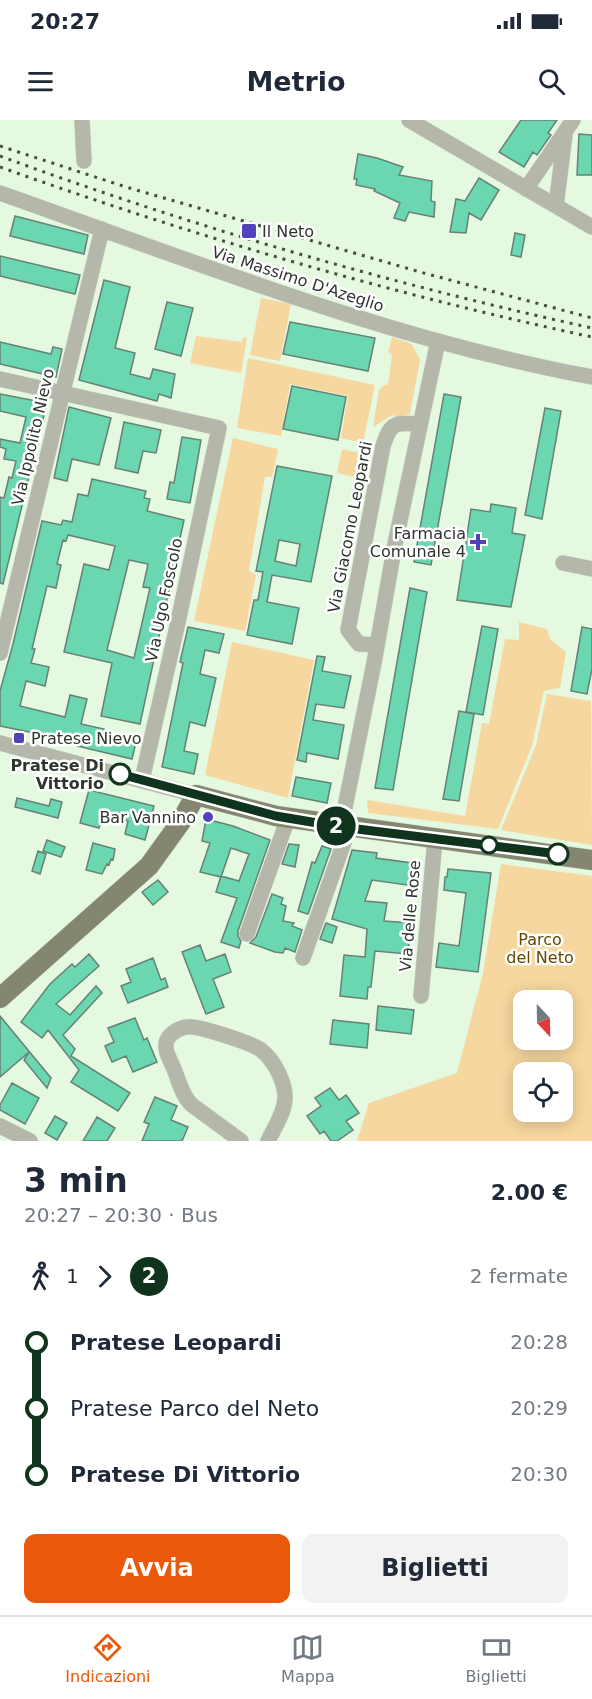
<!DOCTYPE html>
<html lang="it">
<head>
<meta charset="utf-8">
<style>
	:root { --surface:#fff; --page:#f2f2f3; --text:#1f2937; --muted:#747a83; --line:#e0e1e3; --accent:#ea580c }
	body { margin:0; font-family:"DejaVu Sans",sans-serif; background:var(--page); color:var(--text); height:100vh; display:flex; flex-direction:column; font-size:22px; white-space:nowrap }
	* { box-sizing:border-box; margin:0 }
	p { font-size:20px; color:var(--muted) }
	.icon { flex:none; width:33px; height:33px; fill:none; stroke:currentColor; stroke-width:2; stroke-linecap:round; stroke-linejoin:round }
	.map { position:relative; height:1021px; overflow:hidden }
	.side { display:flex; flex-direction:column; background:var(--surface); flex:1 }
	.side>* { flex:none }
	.badge { padding:0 12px; border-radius:20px; font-size:21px; line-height:39px }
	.needle { width:39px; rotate:158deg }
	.tools { position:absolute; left:513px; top:870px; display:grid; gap:12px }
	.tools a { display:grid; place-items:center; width:60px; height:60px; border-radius:12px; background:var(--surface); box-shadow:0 3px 15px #0003; font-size:30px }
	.map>.badge { position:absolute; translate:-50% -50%; box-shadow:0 0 0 3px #fff }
	.legs { display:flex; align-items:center; gap:9px; height:66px; padding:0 24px; font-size:20px }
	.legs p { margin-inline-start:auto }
	.overview { display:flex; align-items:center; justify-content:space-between; height:102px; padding:0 24px }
	h1 { font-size:33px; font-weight:600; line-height:45px }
	.action { display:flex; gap:12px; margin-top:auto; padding:12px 24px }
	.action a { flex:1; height:69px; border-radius:12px; background:var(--accent); color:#fff; font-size:24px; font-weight:600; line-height:69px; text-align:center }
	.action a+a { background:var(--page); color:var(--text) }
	ul { padding:0 24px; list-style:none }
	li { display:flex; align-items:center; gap:21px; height:66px; font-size:22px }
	li i { display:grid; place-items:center; width:9px; height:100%; margin:0 8px; background:currentColor }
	li i::after { content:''; width:15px; height:15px; margin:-8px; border:4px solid; border-radius:50%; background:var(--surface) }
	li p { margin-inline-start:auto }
	li:first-child i { background:linear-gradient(#0000 50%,currentColor 0) }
	li:last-child i { background:linear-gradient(currentColor 50%,#0000 0) }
	.status { display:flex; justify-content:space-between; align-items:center; height:42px; padding:0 30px; background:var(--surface); direction:ltr }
	.status svg { height:16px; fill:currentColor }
	header { display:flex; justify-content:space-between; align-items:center; height:78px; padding:0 24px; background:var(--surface); font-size:27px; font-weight:600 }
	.tabs { display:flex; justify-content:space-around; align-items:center; height:84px; border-top:2px solid var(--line); background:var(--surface); font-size:16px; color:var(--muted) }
	.tabs a { display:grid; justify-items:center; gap:3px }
	.tabs .on { color:var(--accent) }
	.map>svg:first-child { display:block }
	.green { fill:#f6d79f; fill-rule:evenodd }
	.building { fill:#6ad7b1; stroke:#658276; stroke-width:1.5; fill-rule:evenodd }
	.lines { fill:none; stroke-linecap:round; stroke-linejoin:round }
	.minor-casing { stroke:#c4d5c0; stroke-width:16 }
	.major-casing { stroke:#c4d5c0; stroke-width:21 }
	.minor { stroke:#b6b7ab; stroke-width:15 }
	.major { stroke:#84866f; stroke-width:20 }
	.rail { stroke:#454e43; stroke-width:3; stroke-dasharray:3 6; stroke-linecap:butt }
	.line-1-casing { stroke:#fff; stroke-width:14 }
	.line-1 { stroke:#10331d; stroke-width:9 }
	.poi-dot { fill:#5142b9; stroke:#fff; stroke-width:2 }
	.stop-1-dot { fill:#fff; stroke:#10331d; stroke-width:3 }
	.labels { text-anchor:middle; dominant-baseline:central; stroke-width:5; stroke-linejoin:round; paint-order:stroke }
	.poi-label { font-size:16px; fill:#2e352c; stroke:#fff; text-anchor:start }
	.street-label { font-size:16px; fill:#2e352c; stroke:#fff }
	.stop-label { font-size:16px; font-weight:bold; fill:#2e352c; stroke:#fff; text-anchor:end }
	.park-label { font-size:16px; fill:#664800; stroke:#fff }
</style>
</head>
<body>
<div class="status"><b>20:27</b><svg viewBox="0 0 49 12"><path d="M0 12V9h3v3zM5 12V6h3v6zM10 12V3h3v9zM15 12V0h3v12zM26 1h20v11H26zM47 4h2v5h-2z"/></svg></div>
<header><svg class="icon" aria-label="menu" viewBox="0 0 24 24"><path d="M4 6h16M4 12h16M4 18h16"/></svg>Metrio<svg class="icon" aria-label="search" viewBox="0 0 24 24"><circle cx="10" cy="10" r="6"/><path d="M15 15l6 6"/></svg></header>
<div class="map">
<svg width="592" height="1021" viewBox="0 0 592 1021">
	<rect width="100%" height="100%" fill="#e5f8e0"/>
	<path class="green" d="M 261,178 L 291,184 L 280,241 L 250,235 Z
		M 196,216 L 241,222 L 244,217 L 247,218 L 241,253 L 190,243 Z
		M 392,217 L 412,224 L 420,240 L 410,294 L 399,297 L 392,295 L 373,307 L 379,270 L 383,266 L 388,264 L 392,235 L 388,232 Z
		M 248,238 L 375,265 L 363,323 L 341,318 L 348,276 L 290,264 L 281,316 L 237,308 Z
		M 233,318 L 278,329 L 272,357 L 265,357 L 249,451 L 256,455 L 245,511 L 194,501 Z
		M 342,329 L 359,333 L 354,357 L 337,353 Z
		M 519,502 L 547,509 L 550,519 L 566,532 L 560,568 L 544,571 L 532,626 L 498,709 L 368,693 L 367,680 L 465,696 L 482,603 L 489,604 L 505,519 L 519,520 Z
		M 232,522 L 314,540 L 288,678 L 205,655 Z
		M 547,574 L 591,581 L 592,725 L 501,710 L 536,625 Z
		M 501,744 L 592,756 L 592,1021 L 357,1021 L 369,983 L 457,953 L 483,853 ZM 524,880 L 562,880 L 562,920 L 524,920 ZM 524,952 L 562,952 L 562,992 L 524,992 Z"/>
	<path class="building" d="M 521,0 L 557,0 L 548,13 L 551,15 L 537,35 L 533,32 L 524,47 L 499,32 Z
		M 579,14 L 592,15 L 592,55 L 577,55 Z
		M 358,34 L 377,38 L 403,47 L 399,55 L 432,61 L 431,81 L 435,82 L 434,97 L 409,92 L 405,101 L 394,98 L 400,83 L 374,71 L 375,69 L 356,65 L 357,59 L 354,59 Z
		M 479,58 L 499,70 L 481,100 L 469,93 L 466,113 L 450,112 L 456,79 L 465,81 Z
		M 15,96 L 88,115 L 84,134 L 10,116 Z
		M 515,113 L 525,115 L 521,137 L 511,135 Z
		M 0,136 L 80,155 L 75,174 L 0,156 Z
		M 104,160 L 130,167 L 115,228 L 135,233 L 130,254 L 150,259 L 153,249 L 175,254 L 171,278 L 159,274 L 157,281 L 79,260 Z
		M 167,182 L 193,188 L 181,236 L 155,229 Z
		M 290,202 L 375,218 L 368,251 L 283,234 Z
		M 0,222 L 51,234 L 53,227 L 62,229 L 56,257 L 0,244 Z
		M 292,266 L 346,277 L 338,320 L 283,309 Z
		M 0,274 L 47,283 L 3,464 L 0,463 L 0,377 L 4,378 L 9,357 L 12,358 L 16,341 L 4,339 L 6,329 L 0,327 L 0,319 L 20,323 L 26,297 L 0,291 Z
		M 444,274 L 461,277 L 431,445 L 414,442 Z
		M 69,287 L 111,298 L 99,345 L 72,339 L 67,361 L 54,358 Z
		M 545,288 L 561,291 L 542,399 L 525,395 Z
		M 124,302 L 161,310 L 156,333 L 143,331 L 138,353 L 115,348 Z
		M 182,317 L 201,320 L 190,383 L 167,379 L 170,362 L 174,363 Z
		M 277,346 L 332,356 L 311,462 L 272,455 L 267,482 L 299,488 L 292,524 L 247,515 L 254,480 L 258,480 L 263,452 L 256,451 ZM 279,420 L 300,424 L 296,446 L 275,441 Z
		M 92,359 L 146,371 L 144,378 L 150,379 L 147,391 L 184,400 L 140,604 L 101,596 L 112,543 L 64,532 L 84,444 L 109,450 L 115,426 L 68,415 L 66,421 L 63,420 L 57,444 L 61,445 L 56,468 L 47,466 L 32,529 L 35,529 L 31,543 L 49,547 L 45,566 L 26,561 L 20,586 L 65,597 L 70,575 L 87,579 L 81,604 L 104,609 L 103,615 L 136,622 L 132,639 L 77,626 L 78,622 L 0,606 L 0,571 L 13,524 L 42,401 L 61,405 L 63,400 L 72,402 L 78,374 L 88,376 ZM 129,440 L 148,444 L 143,467 L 150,468 L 134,538 L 107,530 Z
		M 491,384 L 516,388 L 512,413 L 525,415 L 511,487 L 457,480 L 471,389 L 490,392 Z
		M 410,468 L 427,472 L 393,670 L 375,668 Z
		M 482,506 L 498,509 L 483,595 L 466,592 Z
		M 188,507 L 224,514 L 219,533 L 205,530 L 200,554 L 216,558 L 205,606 L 190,602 L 184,631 L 198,634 L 194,654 L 162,647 L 183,543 L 180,542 Z
		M 582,507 L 592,509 L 592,549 L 587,574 L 571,571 Z
		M 317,536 L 325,537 L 322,551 L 351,556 L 344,588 L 316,584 L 313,600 L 344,605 L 338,639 L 307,633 L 306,642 L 297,640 Z
		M 459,591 L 474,594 L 459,681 L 443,679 Z
		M 296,657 L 331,663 L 327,683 L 292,676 Z
		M 89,670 L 154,686 L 145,720 L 125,714 L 128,701 L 103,695 L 99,708 L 80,703 Z
		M 17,678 L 49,686 L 51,679 L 62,682 L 58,698 L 15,687 Z
		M 206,699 L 233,706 L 270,720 L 238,811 L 238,816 L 241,821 L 239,828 L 221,822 L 237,778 L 216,772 L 221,756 L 239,761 L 249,734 L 231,728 L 221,757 L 200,752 L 210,723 L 202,721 Z
		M 47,720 L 65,727 L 61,737 L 43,731 Z
		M 93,723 L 115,729 L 113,740 L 111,739 L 109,745 L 107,744 L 102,754 L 86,750 Z
		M 289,724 L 299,725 L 295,747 L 282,744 Z
		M 322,726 L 331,729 L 308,794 L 298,791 L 312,742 L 315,743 Z
		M 352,730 L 377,733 L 376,738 L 412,743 L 411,755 L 415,755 L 414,766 L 372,760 L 365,781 L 387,783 L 384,801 L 411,803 L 408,834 L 375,831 L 371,867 L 368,867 L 367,879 L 340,876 L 344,835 L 365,837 L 367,809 L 332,799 Z
		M 38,731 L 46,734 L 40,754 L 32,751 Z
		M 448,749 L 491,753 L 478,852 L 436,847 L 439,823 L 459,826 L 466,773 L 444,770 L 445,757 L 447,757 Z
		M 158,760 L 168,772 L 153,785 L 142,772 Z
		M 272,774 L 283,778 L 281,784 L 286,786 L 283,801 L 294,803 L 292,806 L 302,810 L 295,832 L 285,828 L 283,833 L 275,832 L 250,823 L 256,817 Z
		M 326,803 L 337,807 L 332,823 L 320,819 Z
		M 200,825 L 206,841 L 225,834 L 231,852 L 213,859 L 224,887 L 206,894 L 182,832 Z
		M 89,834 L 99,846 L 56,884 L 70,895 L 96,866 L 102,873 L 63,915 L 75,929 L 71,936 L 130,973 L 118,991 L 71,962 L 79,950 L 48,910 L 42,918 L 21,902 L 50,864 L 72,844 L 75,847 Z
		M 153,838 L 161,860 L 165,858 L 168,867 L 128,883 L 121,866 L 131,862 L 126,849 Z
		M 378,886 L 414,890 L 411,914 L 376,910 Z
		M 0,896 L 51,958 L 47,968 L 24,940 L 29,932 L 0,957 Z
		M 135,898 L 144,920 L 147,918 L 157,942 L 133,952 L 126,936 L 112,942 L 105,926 L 114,922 L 108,908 Z
		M 333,900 L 369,904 L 367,928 L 330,924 Z
		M 12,963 L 39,978 L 25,1004 L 0,990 L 0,985 Z
		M 330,968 L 339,980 L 346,975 L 359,993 L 346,1001 L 353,1010 L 337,1021 L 331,1021 L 324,1011 L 320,1014 L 307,996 L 321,986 L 315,978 Z
		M 155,977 L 177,986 L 171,1000 L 188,1007 L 182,1021 L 142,1021 L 149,1004 L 144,1002 Z
		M 55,996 L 67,1003 L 57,1020 L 45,1013 Z
		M 97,997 L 115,1008 L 107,1021 L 83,1021 Z"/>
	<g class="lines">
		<defs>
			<path id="minor" d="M 82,0 L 84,41
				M 409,0 L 592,107
				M 526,69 L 573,0
				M 0,73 C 196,142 387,219 592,257
				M 556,86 L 565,15
				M 0,259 L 219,308 L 178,502 L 142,660
				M 563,443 L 592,449
				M 377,525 L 359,524 L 348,510 L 383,326 C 391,301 395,303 420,304
				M 0,533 L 102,109
				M 0,623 L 196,675
				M 341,707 L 374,543 L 395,424 L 438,221
				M 247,814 L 288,698
				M 303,838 L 349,708
				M 421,876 L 435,719
				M 0,1006 L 30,1021
				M 241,1021 L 192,985 C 182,976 179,961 174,949 C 170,939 162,928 168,918 C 173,911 183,906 192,907 C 204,908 252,923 261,930 C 274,940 286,963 285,979 C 284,994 274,1008 268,1021"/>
			<path id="major" d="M 0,878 L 149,746 L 180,703 L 196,675 L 276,696 L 592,740"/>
		</defs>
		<use href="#minor" class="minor-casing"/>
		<use href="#major" class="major-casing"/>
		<use href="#minor" class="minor"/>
		<use href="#major" class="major"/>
		<path class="rail" d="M 0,26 L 126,67 L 420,152 L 592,198
			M 0,36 C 193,107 391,164 592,208
			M 0,47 C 193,116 391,174 592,217"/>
	</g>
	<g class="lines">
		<defs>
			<path id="line-1" d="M 120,654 L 276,696 L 341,707 L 558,734"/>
		</defs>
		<use href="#line-1" class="line-1-casing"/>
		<use href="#line-1" class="line-1"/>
	</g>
	<g class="poi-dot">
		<rect x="241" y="103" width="16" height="16" rx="3"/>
		<path d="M475 413h6v6h6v6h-6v6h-6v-6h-6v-6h6z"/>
		<rect x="13" y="612" width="12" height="12" rx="3"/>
		<circle cx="208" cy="697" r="6"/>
	</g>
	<g class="stop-1-dot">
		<circle cx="120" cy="654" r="10"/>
		<circle cx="489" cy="725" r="8"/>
		<circle cx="558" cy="734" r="10"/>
	</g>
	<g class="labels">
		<g class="poi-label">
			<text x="262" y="111">Il Neto</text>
			<text x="466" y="413" text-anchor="end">Farmacia<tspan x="466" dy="18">Comunale 4</tspan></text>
			<text x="31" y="618">Pratese Nievo</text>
			<text x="196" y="697" text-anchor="end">Bar Vannino</text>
		</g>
		<g class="street-label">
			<text transform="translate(298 159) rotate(18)">Via Massimo D'Azeglio</text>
			<text transform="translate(33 317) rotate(-77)">Via Ippolito Nievo</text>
			<text transform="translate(350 407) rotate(-79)">Via Giacomo Leopardi</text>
			<text transform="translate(164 480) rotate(-78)">Via Ugo Foscolo</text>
			<text transform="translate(410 796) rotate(-85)">Via delle Rose</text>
		</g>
		<g class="stop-label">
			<text x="104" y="645">Pratese Di<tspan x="104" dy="18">Vittorio</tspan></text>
		</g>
		<g class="park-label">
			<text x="540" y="819">Parco<tspan x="540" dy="18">del Neto</tspan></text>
		</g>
	</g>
</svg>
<div class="tools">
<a><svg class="needle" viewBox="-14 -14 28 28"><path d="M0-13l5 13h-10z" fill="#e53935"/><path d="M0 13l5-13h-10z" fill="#747a83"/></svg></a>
<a><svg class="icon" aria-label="locate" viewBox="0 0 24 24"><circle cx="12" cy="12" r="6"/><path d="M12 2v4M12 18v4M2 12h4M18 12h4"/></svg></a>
</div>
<b class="badge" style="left:336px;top:706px;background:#10331d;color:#fff">2</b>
</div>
<section class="side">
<div class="overview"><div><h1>3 min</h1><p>20:27 – 20:30 · Bus</p></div><b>2.00 €</b></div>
<div class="legs"><svg class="icon" aria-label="walk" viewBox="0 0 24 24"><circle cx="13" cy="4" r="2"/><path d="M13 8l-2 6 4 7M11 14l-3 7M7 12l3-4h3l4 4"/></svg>1<svg class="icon" aria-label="forward" viewBox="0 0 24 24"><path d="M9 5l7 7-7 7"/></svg><b class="badge" style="background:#10331d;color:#fff">2</b><p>2 fermate</p></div>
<ul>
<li><i style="color:#10331d"></i><b>Pratese Leopardi</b><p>20:28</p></li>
<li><i style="color:#10331d"></i><span>Pratese Parco del Neto</span><p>20:29</p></li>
<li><i style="color:#10331d"></i><b>Pratese Di Vittorio</b><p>20:30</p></li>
</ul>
<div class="action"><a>Avvia</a><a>Biglietti</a></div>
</section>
<nav class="tabs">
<a class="on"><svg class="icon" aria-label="directions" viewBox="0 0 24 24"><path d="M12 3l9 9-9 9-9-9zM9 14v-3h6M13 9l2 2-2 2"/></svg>Indicazioni</a>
<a><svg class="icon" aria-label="map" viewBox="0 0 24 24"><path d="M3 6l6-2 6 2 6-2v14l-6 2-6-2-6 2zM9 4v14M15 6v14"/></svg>Mappa</a>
<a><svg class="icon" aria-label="tickets" viewBox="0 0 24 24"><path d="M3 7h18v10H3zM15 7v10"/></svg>Biglietti</a>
</nav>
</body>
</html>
